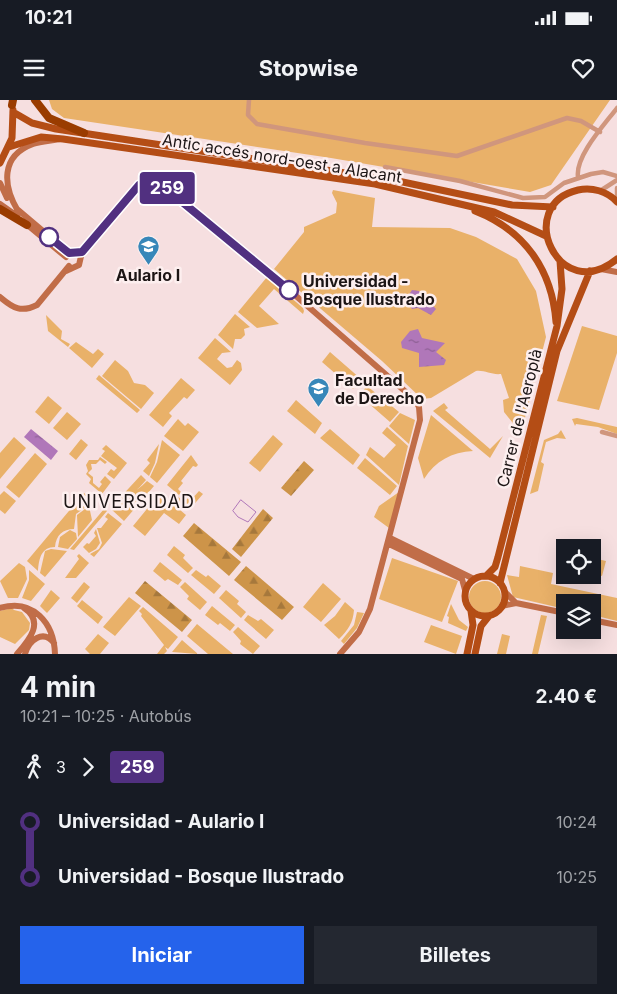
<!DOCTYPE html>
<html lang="es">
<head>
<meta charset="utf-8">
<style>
	:root { --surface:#171b24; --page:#242831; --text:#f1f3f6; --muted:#9ea1a6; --accent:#2563eb }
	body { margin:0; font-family:Inter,sans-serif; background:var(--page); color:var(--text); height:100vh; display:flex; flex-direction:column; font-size:19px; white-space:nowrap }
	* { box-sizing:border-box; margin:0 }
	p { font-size:16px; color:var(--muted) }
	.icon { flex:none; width:28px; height:28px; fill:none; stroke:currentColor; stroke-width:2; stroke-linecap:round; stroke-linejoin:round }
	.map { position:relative; height:554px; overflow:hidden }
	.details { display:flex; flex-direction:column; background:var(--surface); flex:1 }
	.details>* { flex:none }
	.badge { padding:0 10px; border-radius:4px; font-size:18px; line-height:32px }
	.fabs { position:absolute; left:556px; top:439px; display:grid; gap:10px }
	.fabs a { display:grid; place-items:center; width:45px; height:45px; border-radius:0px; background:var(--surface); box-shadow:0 5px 20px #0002; font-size:25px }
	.map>.badge { position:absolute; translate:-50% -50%; box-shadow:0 0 0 2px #fff }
	.legs { display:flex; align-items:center; gap:8px; height:55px; padding:0 20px; font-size:16px }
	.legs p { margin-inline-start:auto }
	.overview { display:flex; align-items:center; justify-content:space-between; height:85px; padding:0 20px }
	h1 { font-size:28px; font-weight:700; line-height:38px }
	.primary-button { display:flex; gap:10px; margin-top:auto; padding:10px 20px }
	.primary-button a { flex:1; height:58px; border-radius:0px; background:var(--accent); color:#fff; font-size:20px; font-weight:700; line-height:58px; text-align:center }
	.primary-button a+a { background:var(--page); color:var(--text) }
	ul { padding:0 20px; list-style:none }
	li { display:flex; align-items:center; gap:18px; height:55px; font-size:19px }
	li i { display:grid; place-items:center; width:8px; height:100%; margin:0 6px; background:currentColor }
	li i::after { content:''; width:12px; height:12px; margin:-6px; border:4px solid; border-radius:50%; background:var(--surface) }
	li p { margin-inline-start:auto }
	li:first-child i { background:linear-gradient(#0000 50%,currentColor 0) }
	li:last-child i { background:linear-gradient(currentColor 50%,#0000 0) }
	.status { display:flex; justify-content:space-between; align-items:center; height:35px; padding:0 25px; background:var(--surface); direction:ltr }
	.status svg { height:14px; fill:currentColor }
	header { display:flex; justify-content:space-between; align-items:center; height:65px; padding:0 20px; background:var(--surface); font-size:22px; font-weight:700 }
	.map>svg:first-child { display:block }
	.green { fill:#e9b169 }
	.forest { fill:url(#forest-firs) }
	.water { fill:url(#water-ripples) }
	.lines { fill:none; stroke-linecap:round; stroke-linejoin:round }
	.stream { stroke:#b077b9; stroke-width:1 }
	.street { stroke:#d0967d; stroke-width:4.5 }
	.secondary { stroke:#c16d48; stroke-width:6 }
	.primary { stroke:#b44d15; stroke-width:7 }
	.highway { stroke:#9a3c00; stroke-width:8 }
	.line-1-casing { stroke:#fff; stroke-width:11 }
	.line-1 { stroke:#513080; stroke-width:8 }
	.stop-1-dot { fill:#fff; stroke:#513080; stroke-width:2.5 }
	.labels { text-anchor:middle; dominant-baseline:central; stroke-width:5; stroke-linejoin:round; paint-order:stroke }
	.street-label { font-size:16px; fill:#1c1515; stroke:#fdefef }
	.poi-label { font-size:16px; font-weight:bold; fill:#1c1515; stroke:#fdefef }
	.stop-label { font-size:16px; font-weight:bold; fill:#1c1515; stroke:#fdefef; text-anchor:start }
	.neighbourhood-label { font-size:18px; letter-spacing:1px; fill:#1c1515; stroke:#fdefef }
</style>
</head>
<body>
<div class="status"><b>10:21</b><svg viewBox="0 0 49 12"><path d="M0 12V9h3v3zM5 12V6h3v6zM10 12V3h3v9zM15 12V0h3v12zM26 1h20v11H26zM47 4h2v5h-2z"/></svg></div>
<header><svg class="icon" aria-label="menu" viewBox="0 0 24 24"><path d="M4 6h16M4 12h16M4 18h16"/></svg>Stopwise<svg class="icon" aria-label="heart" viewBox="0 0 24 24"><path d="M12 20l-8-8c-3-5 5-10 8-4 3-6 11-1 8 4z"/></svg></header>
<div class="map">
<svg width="617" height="554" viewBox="0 0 617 554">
	<defs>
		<pattern id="forest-firs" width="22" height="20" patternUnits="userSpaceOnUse" patternTransform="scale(1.25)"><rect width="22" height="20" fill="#cd9449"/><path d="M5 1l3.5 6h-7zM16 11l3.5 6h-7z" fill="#a6783c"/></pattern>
		<pattern id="water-ripples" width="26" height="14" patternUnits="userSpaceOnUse" patternTransform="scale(1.25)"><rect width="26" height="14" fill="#b077b9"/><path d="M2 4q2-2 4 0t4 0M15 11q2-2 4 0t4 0" fill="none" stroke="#8e6095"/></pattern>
	</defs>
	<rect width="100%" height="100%" fill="#f6dfe0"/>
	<path class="green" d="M 49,0 L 610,0 L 551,85 L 530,92 L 331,58 L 64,18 L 52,9 Z
		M 333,90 L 375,98 L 372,127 L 450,128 L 476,137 L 517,159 L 536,191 L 546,237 L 521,333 L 504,312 L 503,300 L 509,298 L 501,274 C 491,275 485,270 476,271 L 431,298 L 422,299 L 382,261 L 274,169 L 304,132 L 304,127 L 336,113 L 337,103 L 332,93 Z
		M 267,177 L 303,208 L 304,211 L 303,214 L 274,189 L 259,206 L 279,224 L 257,228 L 238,212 Z
		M 235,214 L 250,227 L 244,229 L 245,235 L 241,239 L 235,239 L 233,249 L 218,235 Z
		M 46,215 L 62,231 L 61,239 L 70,244 L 68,247 L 48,231 Z
		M 582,226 L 617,236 L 617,253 L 599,310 L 557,301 Z
		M 215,238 L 231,252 L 222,253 L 217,259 L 227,268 L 232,267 L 237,260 L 241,263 L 242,270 L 230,285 L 198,258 Z
		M 76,242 L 93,254 L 98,249 L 104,254 L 92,268 L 69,248 Z
		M 330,252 L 361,279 L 353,289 L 322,262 Z
		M 115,260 L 128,271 L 134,283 L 145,285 L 154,293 L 141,309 L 102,276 Z
		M 99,275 L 140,310 L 137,313 L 96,279 Z
		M 181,278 L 195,290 L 187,299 L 184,297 L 169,313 L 172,316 L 163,327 L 149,315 Z
		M 367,286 L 399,312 L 390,322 L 359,295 Z
		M 48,296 L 62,308 L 49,324 L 35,312 Z
		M 296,300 L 322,323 L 315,334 L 287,311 Z
		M 444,303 L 448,308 L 445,310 L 490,349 L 503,336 L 490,358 L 433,311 Z
		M 67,312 L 81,324 L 67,340 L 53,328 Z
		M 400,313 L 415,320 L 409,344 L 389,326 Z
		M 431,315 L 473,351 C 452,352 435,361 424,379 L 418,358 Z
		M 577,318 L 617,327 L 617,334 L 598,327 L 576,324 L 575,326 L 572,319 Z
		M 178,319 L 185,326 L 188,323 L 199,332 L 183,351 L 164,336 Z
		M 387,327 L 408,346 L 399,385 L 366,355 L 370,347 L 384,358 L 396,345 L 382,333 Z
		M 330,329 L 360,355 L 353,365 L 320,338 Z
		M 561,330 L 566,339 L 557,338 L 546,342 L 541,362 L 544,364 L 538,391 L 530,394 L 544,340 L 558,334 Z
		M 273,335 L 283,344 L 260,372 L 249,363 Z
		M 14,337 L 26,348 L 0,379 L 0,353 Z
		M 81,339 L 88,345 L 76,360 L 69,354 Z
		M 162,340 L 180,355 L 157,383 L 150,377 L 157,362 Z
		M 159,344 L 155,363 L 149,376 L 143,371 L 150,363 L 147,360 Z
		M 106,345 L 127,363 L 114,379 L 107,374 L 111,369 L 114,371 L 117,368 L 101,356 L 105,351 L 102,349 Z
		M 35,353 L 47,364 L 19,398 L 6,387 Z
		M 191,355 L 198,365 L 196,367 L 193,366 L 181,381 L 183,383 L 178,389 L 181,392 L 179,395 L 167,385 Z
		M 100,357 L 107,362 L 105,364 L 100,360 L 96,364 L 91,364 L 92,369 L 88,373 L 93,377 L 93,383 L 99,388 L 102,384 L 100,382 L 105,376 L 111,382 L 102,394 L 89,383 L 91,379 L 86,374 L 88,371 L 86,365 L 89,360 L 98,360 Z
		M 365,358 L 397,386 L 390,395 L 357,368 Z
		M 141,375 L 146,380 C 138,390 129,397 117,401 Z
		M 147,381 L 154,386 L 124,421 L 111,409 C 119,398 136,393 147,381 Z
		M 4,391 L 16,401 L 5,414 L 0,410 L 0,395 Z
		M 199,391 L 203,394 L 189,410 L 173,397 L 175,394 L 184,402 L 188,398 L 191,400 Z
		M 399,392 L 389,428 L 374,417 L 379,406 Z
		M 84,393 L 91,399 L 90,404 L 76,414 L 74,429 C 63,429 56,435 55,447 C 41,447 39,459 38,471 L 27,461 Z
		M 160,393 L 186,415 L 179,424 L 164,413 L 145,436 L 133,426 Z
		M 89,406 L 92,420 L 78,437 L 77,415 Z
		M 104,409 L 107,411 L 74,450 L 70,449 Z
		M 108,413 L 122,424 L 94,457 L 90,454 L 99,449 L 102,443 L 97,428 L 101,428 L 108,419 L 105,417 Z
		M 96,429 L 100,443 L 96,449 L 89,453 L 83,447 L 87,443 L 89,444 L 96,436 L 94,433 Z
		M 70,430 L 76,433 L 77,439 L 68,449 L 58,447 L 60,437 Z
		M 174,446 L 185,455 L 183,458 L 193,468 L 188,473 L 167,455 Z
		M 51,449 L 67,451 L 45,477 L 40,473 L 45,451 Z
		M 79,454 L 89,463 L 76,478 L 65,478 L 79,459 L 77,456 Z
		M 392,458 L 458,481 L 442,522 L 379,499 Z
		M 593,458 L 606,461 L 602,476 L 593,473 Z
		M 160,462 L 182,480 L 178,485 L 168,479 L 165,481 L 153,471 Z
		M 19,463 L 25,467 L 27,479 L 18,498 L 8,498 L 0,481 Z
		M 520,466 L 553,473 L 551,484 L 617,498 L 617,521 L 593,515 L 592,502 L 565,502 L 565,509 L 513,497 L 507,475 L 519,477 Z
		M 29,470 L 45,484 L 31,501 L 22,498 L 29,480 Z
		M 196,470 L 206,477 L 208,475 L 221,486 L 214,494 L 191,475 Z
		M469 497a16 16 0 1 1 32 0a16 16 0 1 1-32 0Z
		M 84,482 L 90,487 L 77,503 L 71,498 Z
		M 185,482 L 207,502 L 200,510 L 187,499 L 189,496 L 180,487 Z
		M 323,483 L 341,499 L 321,522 L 303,507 Z
		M 51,490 L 60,498 L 47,513 L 40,506 Z
		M 226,490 L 239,501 L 237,504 L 246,512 L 241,518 L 219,498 Z
		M 129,497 L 141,506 L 115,536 L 103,527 Z
		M 82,500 L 103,517 L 98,524 L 77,506 Z
		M 345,502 L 354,510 C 353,523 348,530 339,539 L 324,525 L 335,516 Z
		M 451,504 L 459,520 L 468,527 L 466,531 L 448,523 L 449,517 L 447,516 Z
		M 212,506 L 235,525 L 230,531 L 220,523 L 218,525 L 205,515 Z
		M 143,507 L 178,537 L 168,549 L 165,547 L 167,551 L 164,554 L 157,554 L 164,545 L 141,516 L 142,514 L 139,511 Z
		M 12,508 L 14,510 L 22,512 L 30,523 L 29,530 L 15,544 L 0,537 L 0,511 Z
		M 357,512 L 364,513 L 357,528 L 344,544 L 341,541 L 354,525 Z
		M 248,515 L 258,521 L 261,519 L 274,530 L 266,539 L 244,520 Z
		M 541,515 L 547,516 L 538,554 L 532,554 Z
		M 197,524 L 233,554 L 208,554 L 187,536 Z
		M 431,525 L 462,536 L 456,554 L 424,542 Z
		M 238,527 L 260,546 L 253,554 L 240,544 L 241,541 L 233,532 Z
		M 98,534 L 109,543 L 100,554 L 90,554 L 85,549 Z
		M 502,534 L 510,536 L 506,554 L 497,554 Z
		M 182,540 L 198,554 L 172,552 Z"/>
	<path class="forest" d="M 304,361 L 314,370 L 291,396 L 281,388 Z
		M 263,409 L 273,418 L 241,457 L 232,449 Z
		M 194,423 L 241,462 L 229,476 L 183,436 Z
		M 246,466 L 294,507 L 282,520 L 234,480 Z
		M 145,481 L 192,520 L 182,532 L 135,493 Z"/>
	<path class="water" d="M 412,190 L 419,191 C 424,198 431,203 436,209 L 431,215 L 418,208 L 412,209 L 406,199 Z
		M 418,229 L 422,238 L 445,243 L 436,252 L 446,260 L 444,265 L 419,267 L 419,253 L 402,248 L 401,242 L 410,231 Z
		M 31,329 L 58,351 L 51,360 L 24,337 Z"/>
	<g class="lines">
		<path class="stream" d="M 241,400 L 256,412 L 248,422 L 238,417 L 233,411 Z"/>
		<path class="street" d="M 249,0 L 248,15 L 257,24 L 365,43 L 457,56 L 567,18 L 581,21 L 600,32
			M 385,67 L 460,81 L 523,98 L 545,97 L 564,83 L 591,74 L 603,72 L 617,76
			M 578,77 C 575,56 605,24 617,8
			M 617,88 L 617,95
			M 600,91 L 617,80
			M 602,332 L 617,336"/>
		<path class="secondary" d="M 0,83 L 7,98
			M 0,104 L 17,116
			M 17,109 L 69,153
			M 18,111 C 3,86 0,56 33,44 C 42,41 51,41 60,39
			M 25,123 L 66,157
			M 78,154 L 82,152 L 139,85 L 148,81 L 158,82 L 256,161 L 415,300 L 419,307 L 420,320 L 370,509 L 359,532 L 340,554
			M 601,169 L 617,172
			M 66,171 L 79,165 L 82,152
			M 0,197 C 13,208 21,213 37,205 L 69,166
			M 390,438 L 474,479
			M 389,444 L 462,479 L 465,490
			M 505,492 L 516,503
			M 502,506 L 516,503 L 565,513
			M 0,508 C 33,498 54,523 55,554
			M 592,520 L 617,525
			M 17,554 C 29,540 45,522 24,508
			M 25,554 C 29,540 43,529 54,543"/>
		<path class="primary" d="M 13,12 L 32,23 L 56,29 L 398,81 L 512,105 L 553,107
			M 9,47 L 41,37 L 63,39 L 375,84 L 494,112 L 546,136
			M 0,63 L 12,38 L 13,10
			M 617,102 C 607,91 592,87 578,90 C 513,105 559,207 617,159
			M 475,111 C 524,130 552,169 556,222
			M465 496a20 20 0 1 1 40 0a20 20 0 1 1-40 0Z
			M 486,476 L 495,467 L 498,457 L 557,226 L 562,189 L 560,161
			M 500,483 L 557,251 L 590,171
			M 467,554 L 473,525 L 471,511
			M 475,554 L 481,526 L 489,516"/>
		<path class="highway" d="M 35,0 L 49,18 L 84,33
			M 12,5 L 13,0
			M 0,109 L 27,125"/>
	</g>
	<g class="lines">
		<defs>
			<path id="line-1" d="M 49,137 L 69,153 L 82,152 L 139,85 L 148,81 L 158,82 L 289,190"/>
		</defs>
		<use href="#line-1" class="line-1-casing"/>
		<use href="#line-1" class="line-1"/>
	</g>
	<defs>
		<symbol id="university-pin" viewBox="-11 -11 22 30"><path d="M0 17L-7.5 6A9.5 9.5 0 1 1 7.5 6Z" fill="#3787b9" stroke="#fdefef"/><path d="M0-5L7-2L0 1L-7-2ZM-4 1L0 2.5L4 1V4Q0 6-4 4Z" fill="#fff"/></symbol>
	</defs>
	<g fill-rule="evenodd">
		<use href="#university-pin" x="136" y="134" width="25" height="34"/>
		<use href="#university-pin" x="306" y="276" width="25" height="34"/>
	</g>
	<g class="stop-1-dot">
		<circle cx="49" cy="137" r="9"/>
		<circle cx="289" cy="190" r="9"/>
	</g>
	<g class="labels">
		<g class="street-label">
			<text transform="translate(282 58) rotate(9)">Antic accés nord-oest a Alacant</text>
			<text transform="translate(519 318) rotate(-76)">Carrer de l'Aeroplà</text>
		</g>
		<g class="poi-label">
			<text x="148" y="175">Aulario I</text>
			<text x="335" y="280" text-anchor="start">Facultad<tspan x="335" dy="18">de Derecho</tspan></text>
		</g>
		<g class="stop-label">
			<text x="303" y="181">Universidad -<tspan x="303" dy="18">Bosque Ilustrado</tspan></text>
		</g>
		<g class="neighbourhood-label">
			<text x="129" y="401">UNIVERSIDAD</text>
		</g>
	</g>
</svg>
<div class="fabs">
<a><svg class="icon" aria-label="locate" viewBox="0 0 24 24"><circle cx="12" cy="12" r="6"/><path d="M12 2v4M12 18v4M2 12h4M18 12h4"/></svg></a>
<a><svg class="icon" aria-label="layers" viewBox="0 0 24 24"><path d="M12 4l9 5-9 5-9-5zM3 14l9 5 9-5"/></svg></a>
</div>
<b class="badge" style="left:167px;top:88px;background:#513080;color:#fff">259</b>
</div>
<section class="details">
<div class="overview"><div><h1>4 min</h1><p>10:21 – 10:25 · Autobús</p></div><b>2.40 €</b></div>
<div class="legs"><svg class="icon" aria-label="walk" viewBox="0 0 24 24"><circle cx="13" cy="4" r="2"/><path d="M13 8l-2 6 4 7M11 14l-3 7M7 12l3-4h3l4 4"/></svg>3<svg class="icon" aria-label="forward" viewBox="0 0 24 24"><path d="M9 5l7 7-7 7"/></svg><b class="badge" style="background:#513080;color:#fff">259</b></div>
<ul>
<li><i style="color:#513080"></i><b>Universidad - Aulario I</b><p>10:24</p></li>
<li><i style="color:#513080"></i><b>Universidad - Bosque Ilustrado</b><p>10:25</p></li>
</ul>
<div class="primary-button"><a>Iniciar</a><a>Billetes</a></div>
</section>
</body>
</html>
